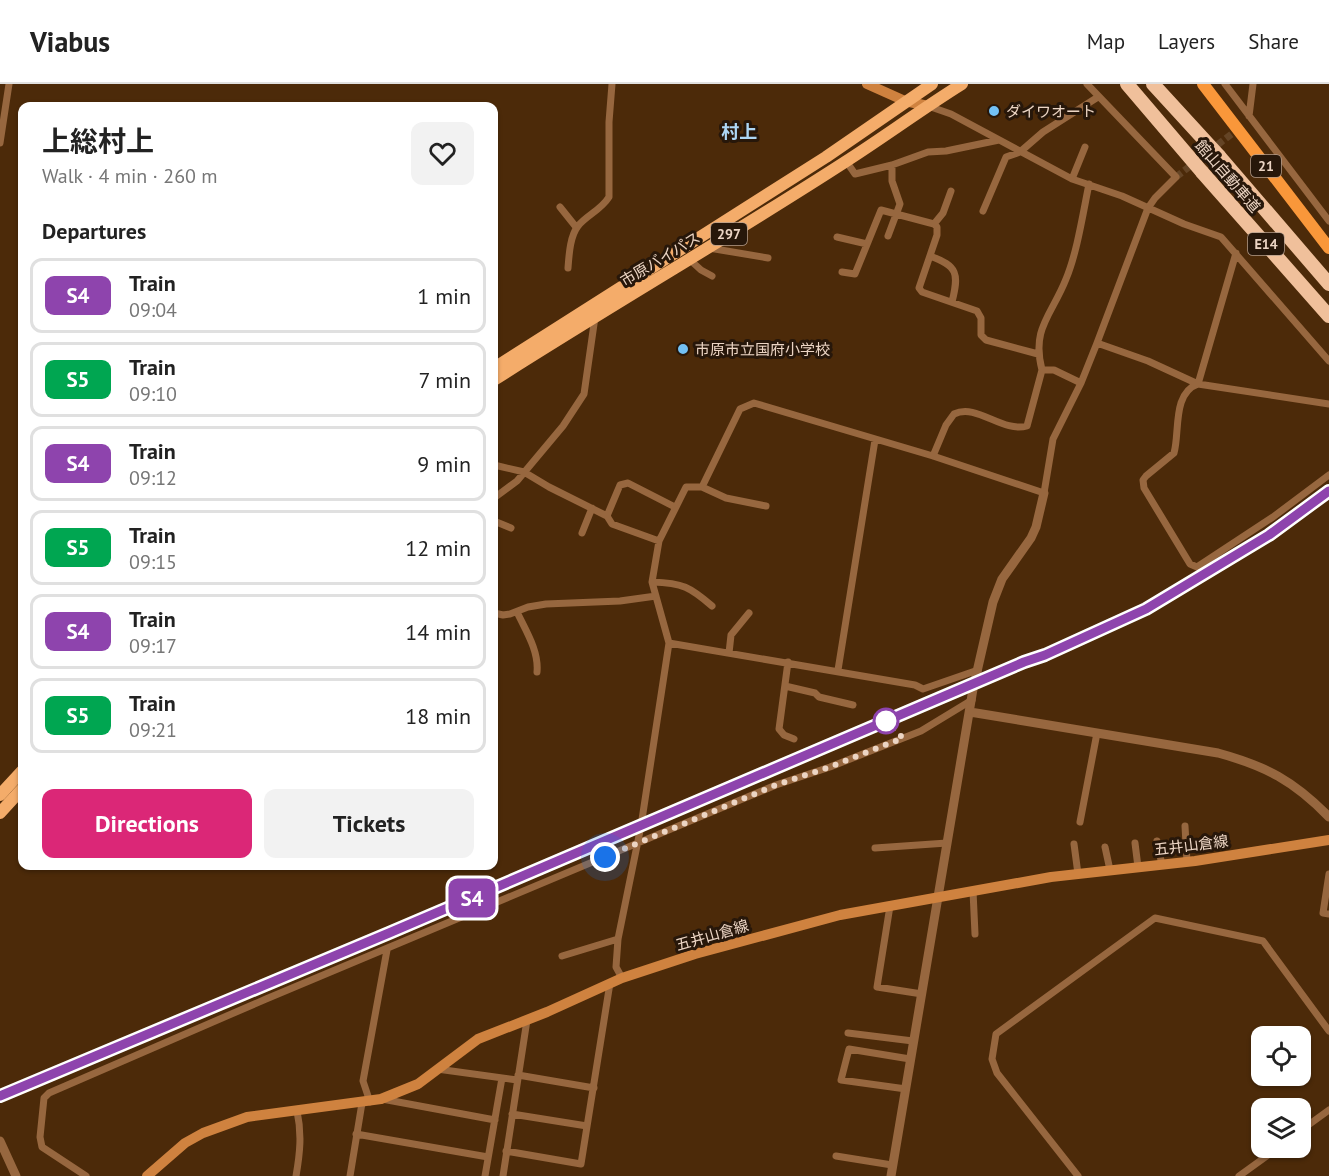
<!DOCTYPE html>
<html lang="en">
<head>
<meta charset="utf-8">
<style>
	:root { --surface:#fff; --page:#f2f2f2; --text:#222; --muted:#767676; --line:#e0e0e0; --accent:#db2777 }
	body { margin:0; font-family:"PT Sans","Noto Sans JP",sans-serif; background:var(--page); color:var(--text); height:100vh; display:flex; flex-direction:column; font-size:22px; white-space:nowrap }
	* { box-sizing:border-box; margin:0 }
	p { font-size:20px; color:var(--muted) }
	.icon { flex:none; width:33px; height:33px; fill:none; stroke:currentColor; stroke-width:2; stroke-linecap:round; stroke-linejoin:round }
	.map { position:relative; flex:1; overflow:hidden }
	.sheet { position:absolute; left:18px; top:18px; width:480px; height:768px; display:flex; flex-direction:column; background:var(--surface); border-radius:12px; box-shadow:0 2px 4px #0004 }
	.sheet>* { flex:none }
	.badge { padding:0 12px; border-radius:9px; font-size:21px; line-height:39px }
	.buttons { position:absolute; left:1251px; top:942px; display:grid; gap:12px }
	.buttons a { display:grid; place-items:center; width:60px; height:60px; border-radius:12px; background:var(--surface); box-shadow:0 2px 4px #0004; font-size:30px }
	.you { position:absolute; width:30px; height:30px; margin:-15px; border:4px solid #fff; border-radius:50%; background:#1a73e8; box-shadow:0 0 0 9px #1a73e833 }
	.map>.badge { position:absolute; translate:-50% -50%; box-shadow:0 0 0 3px #fff }
	h2 { padding:0 24px; font-size:22px; line-height:54px }
	.round { display:grid; place-items:center; flex:none; width:63px; height:63px; border-radius:12px; background:var(--page) }
	.summary { display:flex; align-items:center; justify-content:space-between; height:102px; padding:0 24px }
	h1 { font-size:28px; font-weight:700; line-height:45px }
	.action { display:flex; gap:12px; margin-top:auto; padding:12px 24px }
	.action a { flex:1; height:69px; border-radius:12px; background:var(--accent); color:#fff; font-size:24px; font-weight:700; line-height:69px; text-align:center }
	.action a+a { background:var(--page); color:var(--text) }
	ul { padding:0; list-style:none }
	li { display:flex; align-items:center; gap:18px; height:75px; margin:0 12px 9px; padding:0 12px; border:3px solid var(--line); border-radius:12px }
	li div { flex:1 }
	li b { display:block; font-size:22px }
	li em { font-style:normal }
	li .badge { min-width:66px; font-weight:700; text-align:center }
	header { display:flex; align-items:center; gap:36px; box-sizing:border-box; height:84px; padding:0 30px; background:var(--surface); border-bottom:2px solid var(--line) }
	header strong { font-size:28px }
	nav { display:flex; gap:33px; margin-inline-start:auto; font-size:21px }
	.map>svg:first-child { display:block }
	.lines { fill:none; stroke-linecap:round; stroke-linejoin:round }
	.minor-tunnel { stroke:#644425; stroke-width:7; stroke-dasharray:7 3.5; stroke-linecap:butt }
	.minor { stroke:#97673f; stroke-width:7 }
	.tertiary { stroke:#97673f; stroke-width:9 }
	.secondary { stroke:#cf823f; stroke-width:10 }
	.primary { stroke:#f9973a; stroke-width:12 }
	.trunk { stroke:#f4ac6a; stroke-width:12 }
	.motorway { stroke:#f0c09b; stroke-width:14 }
	.rail-casing { stroke:#cfb6a2; stroke-width:5 }
	.rail { stroke:#27170a; stroke-width:3; stroke-dasharray:9; stroke-linecap:butt }
	.motorway-bridge { stroke:#f0c09b; stroke-width:14 }
	.line-casing { stroke:#fff; stroke-width:14 }
	.line { stroke:#8e44ad; stroke-width:9 }
	.walk { stroke:#ecd5c4; stroke-width:6; stroke-dasharray:0 10.8 }
	.poi-dot { fill:#73c1f5; stroke:#27170a; stroke-width:2 }
	.stop-dot { fill:#fff; stroke:#8e44ad; stroke-width:3 }
	.labels { text-anchor:middle; dominant-baseline:central; stroke-width:6; stroke-linejoin:round; paint-order:stroke }
	.shield { fill:#27170a; stroke:#b19c8c; stroke-width:1.5 }
	.shield-label { font-size:14px; font-weight:bold; fill:#ecd5c4 }
	.poi-label { font-size:15px; fill:#ecd5c4; stroke:#27170a; text-anchor:start }
	.street-label { font-size:15px; fill:#ecd5c4; stroke:#27170a }
	.quarter-label { font-size:18px; font-weight:bold; fill:#add6f4; stroke:#27170a }
</style>
</head>
<body>
<header>
<strong>Viabus</strong>
<nav><a>Map</a><a>Layers</a><a>Share</a></nav>
</header>
<div class="map">
<svg width="1329" height="1092" viewBox="0 0 1329 1092">
	<rect width="100%" height="100%" fill="#4c2a09"/>
	<g class="lines">
		<path class="minor-tunnel" d="M 1176,93 L 1238,45"/>
		<path class="minor" d="M 1225,0 L 1329,137
			M 928,22 L 951,30 L 1072,95 L 1122,112 L 1184,140 L 1221,153 L 1329,277
			M 1249,32 L 1253,0
			M 0,59 L 9,0
			M 846,77 L 855,90 L 892,81 L 928,68 L 946,67 L 999,56
			M 1072,95 L 1085,63
			M 560,123 L 576,143
			M 983,127 L 1006,73 L 1020,68 L 1043,48 L 1098,13
			M 934,140 L 943,129 L 951,107
			M 888,152 L 900,120 L 892,97 L 892,81
			M 837,153 L 867,160
			M 709,164 L 768,174
			M 1236,169 L 1198,300 C 1172,309 1180,349 1174,369 L 1146,392 L 1143,396 L 1144,404 L 1190,480 L 1197,483 L 1273,433 L 1329,391
			M 930,172 C 958,182 959,190 952,218
			M 689,175 L 701,186 L 712,192
			M 568,184 C 569,171 570,152 578,142 C 587,131 601,126 609,113 L 609,38 L 612,0
			M 842,188 L 855,190 L 881,126 L 934,140 L 937,143 L 937,151 L 919,204 L 922,208 L 977,227 L 981,234 L 981,251 L 986,256 L 1038,270
			M 1097,259 L 1148,277 L 1198,300 L 1329,320
			M 1042,286 C 1031,244 1052,231 1066,195 C 1077,169 1083,129 1089,100
			M 933,372 L 946,341 L 954,330 C 977,319 1002,349 1027,342 L 1042,286 L 1054,286 L 1081,299
			M 494,381 L 524,388 L 549,403 L 607,432 L 620,401 L 628,399 L 675,423
			M 702,403 L 726,414 L 766,422
			M 494,414 L 517,397 L 563,342 L 584,310 L 595,233
			M 607,432 L 612,440 L 659,457
			M 494,437 L 511,444
			M 582,449 L 592,424
			M 652,498 C 683,499 690,503 712,522
			M 517,528 C 526,547 539,567 537,588
			M 494,529 L 503,531 L 510,530 L 528,523 L 546,520 L 620,517 L 656,512
			M 669,559 L 915,601 L 923,605 L 978,586
			M 729,569 L 731,551 L 749,529
			M 788,578 L 779,645 L 784,651 L 794,655
			M 838,586 L 875,356
			M 785,602 L 815,609 L 819,613 L 853,621
			M 1080,738 L 1097,649
			M 1185,742 L 1187,778
			M 1157,757 L 1162,781
			M 1135,759 L 1138,783
			M 1074,760 L 1078,790
			M 1105,763 L 1110,786
			M 875,764 L 947,759
			M 1329,790 L 1323,829 L 1329,830
			M 973,807 L 975,850
			M 890,822 L 877,903 L 922,910
			M 562,872 L 618,855
			M 622,894 L 616,883 L 618,855 L 641,742 L 669,559 L 652,498 L 659,457 L 686,403 L 702,403 L 740,325 L 754,319 L 933,372 L 1044,409 L 1053,355 L 1081,299 L 1097,259 L 1148,124 L 1155,114 L 1176,93 L 1087,0
			M 848,949 L 913,957
			M 437,985 L 517,996
			M 518,991 L 594,1004
			M 906,1005 L 841,996 L 849,965 L 910,975
			M 382,1015 L 495,1036
			M 370,1018 L 363,997 L 387,866
			M 512,1030 L 587,1042
			M 1300,1047 L 1329,1026
			M 356,1050 L 488,1073
			M 506,1067 L 581,1080 L 610,899
			M 836,1072 L 892,1081
			M 86,1092 L 42,1063 L 40,1053 L 44,1014 L 49,1009 L 266,915 L 776,701 L 830,683 L 921,647 L 972,616
			M 296,1092 C 300,1069 302,1050 297,1027
			M 350,1092 L 362,1019
			M 485,1092 L 502,994
			M 503,1092 L 527,936
			M 1078,1092 L 997,989 L 992,975 L 996,950 L 1155,834 L 1263,857 L 1329,947
			M 1239,1092 L 1278,1064"/>
		<path class="tertiary" d="M 970,628 L 1218,669 C 1266,682 1294,697 1329,733
			M 0,1057 L 16,1092
			M 891,1092 L 973,605 L 993,518 L 1002,495 L 1031,454 L 1036,443 L 1044,409"/>
		<path class="secondary" d="M 867,0 L 905,17 L 928,22
			M 147,1092 L 185,1059 L 203,1049 L 247,1033 L 381,1015 L 418,1000 L 478,955 L 547,928 L 622,894 L 695,870 L 840,831 L 1051,793 L 1195,777 L 1329,756"/>
		<path class="primary" d="M 1203,0 L 1329,164"/>
		<path class="trunk" d="M 494,284 L 826,73 L 932,0
			M 494,296 C 610,222 729,153 845,78 C 884,53 922,25 962,0
			M 0,711 L 22,687
			M 0,729 L 22,705"/>
		<path class="motorway" d="M 1219,72 L 1329,200
			M 1202,88 L 1329,232"/>
		<defs>
			<path id="rail" d="M 1038,575 L 1146,525 L 1269,451 L 1329,407
				M 0,1012 L 389,849 L 1024,578 L 1045,571"/>
		</defs>
		<use href="#rail" class="rail-casing"/>
		<use href="#rail" class="rail"/>
		<path class="motorway-bridge" d="M 1127,0 L 1202,88
			M 1153,0 L 1219,72"/>
	</g>
	<g class="lines">
		<defs>
			<path id="line" d="M 0,1012 L 389,849 L 1024,578 L 1045,571 L 1146,525 L 1269,451 L 1329,407"/>
		</defs>
		<use href="#line" class="line-casing"/>
		<use href="#line" class="line"/>
		<path class="walk" d="M 605,773 L 776,701 L 830,683 L 903,654 L 886,637"/>
	</g>
	<g class="poi-dot">
		<circle cx="994" cy="27" r="6"/>
		<circle cx="683" cy="265" r="6"/>
	</g>
	<circle class="stop-dot" cx="886" cy="637" r="12"/>
	<g class="labels">
		<g class="shield">
			<rect x="1251" y="71" width="30" height="22" rx="4.5"/>
			<rect x="711" y="139" width="36" height="22" rx="4.5"/>
			<rect x="1248" y="149" width="36" height="22" rx="4.5"/>
		</g>
		<g class="shield-label">
			<text x="1266" y="82">21</text>
			<text x="729" y="150">297</text>
			<text x="1266" y="160">E14</text>
		</g>
		<g class="poi-label">
			<text x="1006" y="27">ダイワオート</text>
			<text x="695" y="265">市原市立国府小学校</text>
		</g>
		<g class="street-label">
			<text transform="translate(1228 92) rotate(49)">館山自動車道</text>
			<text transform="translate(660 175) rotate(-31)">市原バイパス</text>
			<text transform="translate(1191 761) rotate(-7)">五井山倉線</text>
			<text transform="translate(712 851) rotate(-16)">五井山倉線</text>
		</g>
		<g class="quarter-label">
			<text x="739" y="47">村上</text>
		</g>
	</g>
</svg>
<div class="buttons">
<a><svg class="icon" aria-label="locate" viewBox="0 0 24 24"><circle cx="12" cy="12" r="6"/><path d="M12 2v4M12 18v4M2 12h4M18 12h4"/></svg></a>
<a><svg class="icon" aria-label="layers" viewBox="0 0 24 24"><path d="M12 4l9 5-9 5-9-5zM3 14l9 5 9-5"/></svg></a>
</div>
<div class="you" style="left:605px;top:773px"></div>
<b class="badge" style="left:472px;top:814px;background:#8e44ad;color:#fff">S4</b>
<section class="sheet">
<div class="summary"><div><h1>上総村上</h1><p>Walk · 4 min · 260 m</p></div><a class="round"><svg class="icon" aria-label="heart" viewBox="0 0 24 24"><path d="M12 20l-8-8c-3-5 5-10 8-4 3-6 11-1 8 4z"/></svg></a></div>
<h2>Departures</h2>
<ul>
<li><span class="badge" style="background:#8e44ad;color:#fff">S4</span><div><b>Train</b><p>09:04</p></div><em>1 min</em></li>
<li><span class="badge" style="background:#00a651;color:#fff">S5</span><div><b>Train</b><p>09:10</p></div><em>7 min</em></li>
<li><span class="badge" style="background:#8e44ad;color:#fff">S4</span><div><b>Train</b><p>09:12</p></div><em>9 min</em></li>
<li><span class="badge" style="background:#00a651;color:#fff">S5</span><div><b>Train</b><p>09:15</p></div><em>12 min</em></li>
<li><span class="badge" style="background:#8e44ad;color:#fff">S4</span><div><b>Train</b><p>09:17</p></div><em>14 min</em></li>
<li><span class="badge" style="background:#00a651;color:#fff">S5</span><div><b>Train</b><p>09:21</p></div><em>18 min</em></li>
</ul>
<div class="action"><a>Directions</a><a>Tickets</a></div>
</section>
</div>
</body>
</html>
